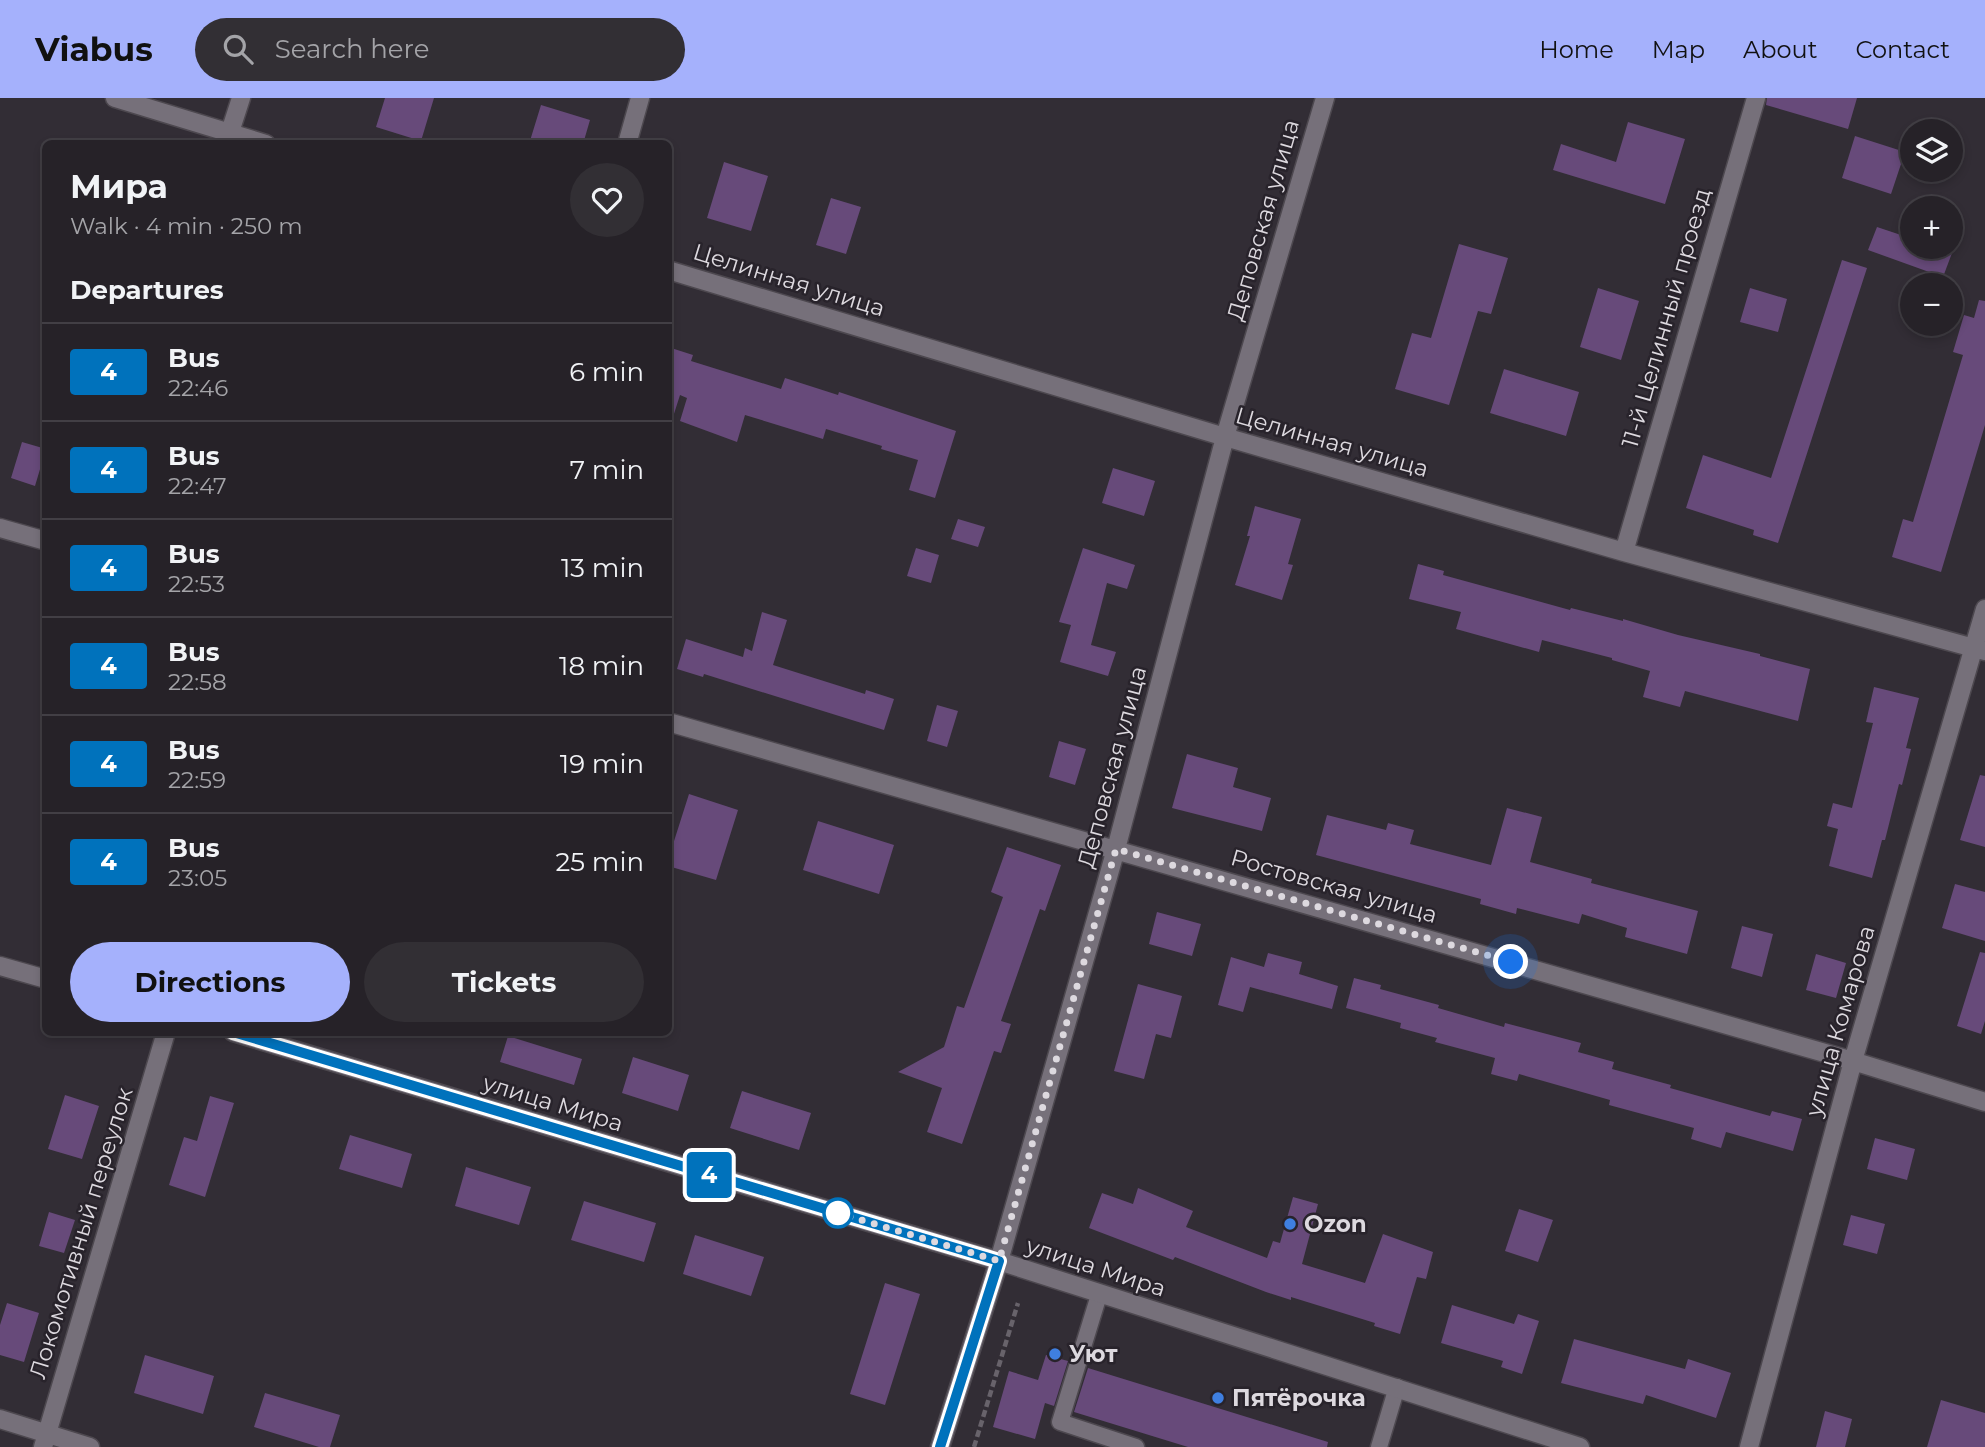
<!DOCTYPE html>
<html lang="en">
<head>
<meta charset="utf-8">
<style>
	:root { --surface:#262228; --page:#322f34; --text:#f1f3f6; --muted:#a4a4a8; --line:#423f45; --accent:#a5b1fc }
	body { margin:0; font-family:Montserrat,sans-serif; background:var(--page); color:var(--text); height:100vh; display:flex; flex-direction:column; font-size:26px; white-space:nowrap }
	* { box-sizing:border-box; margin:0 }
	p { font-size:23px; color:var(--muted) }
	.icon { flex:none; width:38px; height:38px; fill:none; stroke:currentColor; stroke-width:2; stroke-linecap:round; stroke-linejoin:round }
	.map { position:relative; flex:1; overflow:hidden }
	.drawer { position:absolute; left:42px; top:42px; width:630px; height:896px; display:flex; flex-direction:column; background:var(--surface); border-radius:10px; box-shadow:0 4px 10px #0003,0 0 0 2px var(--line) }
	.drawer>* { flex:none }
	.badge { padding:0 14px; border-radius:5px; font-size:24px; line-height:46px }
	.fabs { position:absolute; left:1900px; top:21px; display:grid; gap:14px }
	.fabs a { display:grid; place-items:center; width:63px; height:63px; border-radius:50%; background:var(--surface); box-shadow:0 4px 10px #0003,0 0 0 2px var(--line); font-size:35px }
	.you { position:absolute; width:35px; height:35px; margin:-18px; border:5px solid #fff; border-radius:50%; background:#1a73e8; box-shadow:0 0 0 10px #1a73e833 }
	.map>.badge { position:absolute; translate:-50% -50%; box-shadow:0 0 0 4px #fff }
	h2 { padding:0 28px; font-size:26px; line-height:63px }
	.round { display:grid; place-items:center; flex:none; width:74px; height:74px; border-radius:37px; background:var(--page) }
	.head { display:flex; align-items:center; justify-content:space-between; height:119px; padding:0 28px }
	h1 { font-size:33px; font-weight:700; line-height:52px }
	.primary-button { display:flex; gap:14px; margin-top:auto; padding:14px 28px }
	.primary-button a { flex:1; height:80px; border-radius:42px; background:var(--accent); color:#111; font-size:28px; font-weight:700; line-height:80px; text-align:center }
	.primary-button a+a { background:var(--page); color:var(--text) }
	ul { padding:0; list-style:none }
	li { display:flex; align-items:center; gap:21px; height:98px; padding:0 28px; border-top:2px solid var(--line) }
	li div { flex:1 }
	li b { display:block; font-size:26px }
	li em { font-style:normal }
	li .badge { min-width:77px; font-weight:700; text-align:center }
	header { display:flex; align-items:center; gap:42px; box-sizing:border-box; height:98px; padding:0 35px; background:var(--accent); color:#111 }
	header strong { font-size:33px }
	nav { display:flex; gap:38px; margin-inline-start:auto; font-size:24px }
	.search { width:490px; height:63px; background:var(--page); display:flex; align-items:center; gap:18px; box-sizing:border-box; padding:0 24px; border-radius:38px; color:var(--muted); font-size:26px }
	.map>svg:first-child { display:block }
	.building { fill:#674a7a }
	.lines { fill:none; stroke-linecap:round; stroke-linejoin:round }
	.lane-casing { stroke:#4d484f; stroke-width:19 }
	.street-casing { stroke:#4d484f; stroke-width:21 }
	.secondary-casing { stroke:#4d484f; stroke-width:21 }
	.path { stroke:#68636b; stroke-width:4.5; stroke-dasharray:7 3.5; stroke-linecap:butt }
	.lane { stroke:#76707a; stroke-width:16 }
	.street { stroke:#76707a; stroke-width:18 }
	.secondary { stroke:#76707a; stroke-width:18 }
	.line-casing { stroke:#fff; stroke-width:16 }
	.line { stroke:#0072bc; stroke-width:10 }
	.walk { stroke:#ddd9df; stroke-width:7; stroke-dasharray:0 12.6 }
	.stop-dot { fill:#fff; stroke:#0072bc; stroke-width:3.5 }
	.shop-dot { fill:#3f7fe0; stroke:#28232b; stroke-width:2.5 }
	.labels { text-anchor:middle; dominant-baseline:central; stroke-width:5; stroke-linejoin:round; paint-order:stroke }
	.street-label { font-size:23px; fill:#ddd9df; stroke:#28232b }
	.poi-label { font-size:23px; font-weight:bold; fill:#ddd9df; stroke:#28232b; text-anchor:start }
</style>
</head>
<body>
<header>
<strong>Viabus</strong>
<div class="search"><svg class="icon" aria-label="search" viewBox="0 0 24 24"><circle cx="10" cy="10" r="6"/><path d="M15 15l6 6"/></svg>Search here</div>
<nav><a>Home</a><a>Map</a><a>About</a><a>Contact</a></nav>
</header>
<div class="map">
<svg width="1985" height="1349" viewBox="0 0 1985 1349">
	<rect width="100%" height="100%" fill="#322d35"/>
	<path class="building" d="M 385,0 L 434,0 L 421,43 L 376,29 Z
		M 1767,0 L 1857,0 L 1848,31 L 1766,7 Z
		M 541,7 L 590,22 L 583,46 L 529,46 Z
		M 1628,24 L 1685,41 L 1665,106 L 1553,72 L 1561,46 L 1616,64 Z
		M 1855,38 L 1905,54 L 1891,96 L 1842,80 Z
		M 724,64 L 768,78 L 751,133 L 707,120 Z
		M 831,100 L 861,109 L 846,156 L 816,147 Z
		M 1877,129 L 1913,141 L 1913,149 L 1934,149 L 1952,155 L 1943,179 L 1868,152 Z
		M 1459,146 L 1508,160 L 1491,216 L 1478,213 L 1449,307 L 1395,291 L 1412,235 L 1431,240 Z
		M 1842,162 L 1867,170 L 1778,445 L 1753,437 L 1754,432 L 1686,410 L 1703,357 L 1771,380 Z
		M 1598,190 L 1639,203 L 1621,262 L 1580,249 Z
		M 1750,190 L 1787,201 L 1778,234 L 1740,224 Z
		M 1979,202 L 1985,203 L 1985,327 L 1941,474 L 1892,459 L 1903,421 L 1913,424 L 1963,257 L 1953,254 L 1964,217 L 1974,220 Z
		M 668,249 L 693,257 L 691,263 L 781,291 L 785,280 L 838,297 L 839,294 L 956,333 L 935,400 L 909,392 L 918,362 L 881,351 L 882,348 L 826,331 L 823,341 L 745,317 L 737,344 L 680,323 L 687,300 L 680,297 L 673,319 L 668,318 Z
		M 1504,271 L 1579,294 L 1566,338 L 1490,315 Z
		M 22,344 L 46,351 L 35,388 L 11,380 Z
		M 1113,370 L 1155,383 L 1144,418 L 1102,405 Z
		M 1255,408 L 1301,421 L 1288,466 L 1293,467 L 1282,502 L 1235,487 L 1250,438 L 1247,438 Z
		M 958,421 L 985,429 L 978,449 L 951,441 Z
		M 916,450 L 939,457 L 931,485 L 907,478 Z
		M 1083,450 L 1135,467 L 1127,491 L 1107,485 L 1091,547 L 1116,554 L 1108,578 L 1060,564 L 1071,527 L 1059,524 Z
		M 1418,466 L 1444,473 L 1443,477 L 1570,512 L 1571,510 L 1623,523 L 1623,521 L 1678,537 L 1760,556 L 1760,558 L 1810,571 L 1798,623 L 1685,593 L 1680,609 L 1643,599 L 1650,573 L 1612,562 L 1612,560 L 1542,542 L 1539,554 L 1456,531 L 1461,514 L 1409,501 Z
		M 762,514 L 787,522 L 773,567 L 865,596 L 866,592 L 894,601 L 884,632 L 704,576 L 703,579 L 677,571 L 686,541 L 743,559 L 745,550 L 752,553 Z
		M 1874,589 L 1919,600 L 1906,650 L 1911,651 L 1902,687 L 1899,686 L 1885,742 L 1882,742 L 1872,780 L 1829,768 L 1838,731 L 1827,728 L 1833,705 L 1852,710 L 1873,625 L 1866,624 Z
		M 937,607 L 958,613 L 947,649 L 927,643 Z
		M 1059,643 L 1086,651 L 1075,687 L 1049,679 Z
		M 1187,656 L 1238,670 L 1233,689 L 1271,700 L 1262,733 L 1172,710 Z
		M 1980,677 L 1985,678 L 1985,749 L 1960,742 Z
		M 689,696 L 738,712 L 716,782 L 668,768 L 668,762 Z
		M 1507,710 L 1542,719 L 1530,764 L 1592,781 L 1591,785 L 1698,813 L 1687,856 L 1625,839 L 1627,830 L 1582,816 L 1579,826 L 1517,810 L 1516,816 L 1480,806 L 1481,801 L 1316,757 L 1327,717 L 1386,732 L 1388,725 L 1414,732 L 1410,746 L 1491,767 Z
		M 818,723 L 894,747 L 879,796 L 803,772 Z
		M 1007,749 L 1061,767 L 1045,813 L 1040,811 L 1001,923 L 1011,926 L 1001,955 L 994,953 L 962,1046 L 927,1034 L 942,990 L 898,974 L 944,949 L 957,908 L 964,910 L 1003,799 L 991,794 Z
		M 1955,786 L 1985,794 L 1985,843 L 1942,830 Z
		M 1157,814 L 1201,826 L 1192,858 L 1149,846 Z
		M 1742,828 L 1773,836 L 1762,879 L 1731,870 Z
		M 1980,854 L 1985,855 L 1985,923 L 1981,936 L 1957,928 Z
		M 1268,855 L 1302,864 L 1299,876 L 1338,888 L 1332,911 L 1250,889 L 1243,914 L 1218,907 L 1231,859 L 1264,869 Z
		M 1816,856 L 1846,865 L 1836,900 L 1806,892 Z
		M 1354,880 L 1381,887 L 1380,891 L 1439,907 L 1438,910 L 1504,929 L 1505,925 L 1581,945 L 1578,954 L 1614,964 L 1612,971 L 1671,987 L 1670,990 L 1770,1018 L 1772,1013 L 1802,1021 L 1793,1053 L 1726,1034 L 1721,1050 L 1691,1041 L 1694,1030 L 1609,1007 L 1610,1002 L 1519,976 L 1517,983 L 1491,976 L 1495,960 L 1435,944 L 1437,940 L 1400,930 L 1401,925 L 1346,910 Z
		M 1138,886 L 1182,898 L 1171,940 L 1156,936 L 1144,981 L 1114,973 Z
		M 508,938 L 582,961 L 574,987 L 500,964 Z
		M 633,959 L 689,977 L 678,1013 L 622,995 Z
		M 742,993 L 811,1015 L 799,1052 L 730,1030 Z
		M 65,997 L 99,1008 L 82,1061 L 48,1051 Z
		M 210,998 L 234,1005 L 205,1099 L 169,1087 L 184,1039 L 197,1043 Z
		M 350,1037 L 412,1056 L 402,1090 L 339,1071 Z
		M 1875,1040 L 1915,1051 L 1907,1082 L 1867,1071 Z
		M 466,1069 L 531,1089 L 519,1127 L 455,1108 Z
		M 1138,1090 L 1193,1113 L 1186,1129 L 1267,1160 L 1273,1143 L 1280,1145 L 1293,1099 L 1318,1106 L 1302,1166 L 1365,1185 L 1383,1136 L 1433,1154 L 1426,1181 L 1417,1179 L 1400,1236 L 1374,1228 L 1375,1225 L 1291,1199 L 1291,1202 L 1266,1194 L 1175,1159 L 1173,1162 L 1089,1130 L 1102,1095 L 1133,1106 Z
		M 584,1103 L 656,1125 L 644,1164 L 571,1142 Z
		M 1519,1111 L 1553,1122 L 1538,1164 L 1505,1153 Z
		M 49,1114 L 75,1122 L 64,1155 L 39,1148 Z
		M 1851,1117 L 1885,1126 L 1877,1156 L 1843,1147 Z
		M 695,1137 L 764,1159 L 751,1198 L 683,1176 Z
		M 885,1185 L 920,1196 L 885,1307 L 850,1296 Z
		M 7,1205 L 39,1215 L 24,1264 L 0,1257 L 0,1227 Z
		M 1452,1207 L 1514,1226 L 1518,1216 L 1539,1223 L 1522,1276 L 1501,1269 L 1503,1263 L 1441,1245 Z
		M 1574,1241 L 1685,1271 L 1688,1261 L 1731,1275 L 1716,1320 L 1646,1297 L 1643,1306 L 1561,1285 Z
		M 145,1257 L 214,1278 L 203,1316 L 134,1295 Z
		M 1046,1257 L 1068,1263 L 1054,1308 L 1045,1305 L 1035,1341 L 993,1329 L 1009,1273 L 1038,1282 Z
		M 1088,1270 L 1328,1344 L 1327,1349 L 1188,1349 L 1074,1314 Z
		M 265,1295 L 340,1317 L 330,1349 L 319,1349 L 254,1329 Z
		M 1941,1302 L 1985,1315 L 1985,1349 L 1927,1349 Z
		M 1825,1313 L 1852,1321 L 1845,1349 L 1816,1349 Z"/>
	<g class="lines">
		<defs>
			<path id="lane" d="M 1099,1197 L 1060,1324 L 1136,1349
				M 1379,1349 L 1397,1289"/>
			<path id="street" d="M 115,0 L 266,46
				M 230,34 L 241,0
				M 627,46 L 640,0
				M 668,172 L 1225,339 L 1624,454 L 1985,553
				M 0,430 L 46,443
				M 1624,454 L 1756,0
				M 668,624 L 1853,963 L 1985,1004
				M 999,1163 L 1116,751 L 1225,339 L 1325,0
				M 0,1321 L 90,1349
				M 43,1349 L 166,934
				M 1749,1349 L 1853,963 L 1985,511"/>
			<path id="secondary" d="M 0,868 L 46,881
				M 233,934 L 999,1163 L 1580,1349
				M 940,1349 L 999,1163"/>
		</defs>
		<use href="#lane" class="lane-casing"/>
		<use href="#street" class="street-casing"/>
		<use href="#secondary" class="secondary-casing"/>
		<path class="path" d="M 974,1349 L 1018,1205"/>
		<use href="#lane" class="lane"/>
		<use href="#street" class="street"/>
		<use href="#secondary" class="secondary"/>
	</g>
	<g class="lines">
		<defs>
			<path id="line" d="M 233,934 L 999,1163 L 940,1349"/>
		</defs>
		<use href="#line" class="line-casing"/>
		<use href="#line" class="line"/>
		<path class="walk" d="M 838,1115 L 999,1163 L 1116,751 L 1511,864"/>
	</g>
	<circle class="stop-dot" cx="838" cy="1115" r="14"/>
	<g class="shop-dot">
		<circle cx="1290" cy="1126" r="7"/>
		<circle cx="1055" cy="1256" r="7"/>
		<circle cx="1218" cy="1300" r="7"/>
	</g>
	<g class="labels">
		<g class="street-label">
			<text transform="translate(1263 122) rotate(-74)">Деповская улица</text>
			<text transform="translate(789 182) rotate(17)">Целинная улица</text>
			<text transform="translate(1666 220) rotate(-74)">11-й Целинный проезд</text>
			<text transform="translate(1332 344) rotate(16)">Целинная улица</text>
			<text transform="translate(1112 669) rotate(-75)">Деповская улица</text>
			<text transform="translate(1334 788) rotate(16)">Ростовская улица</text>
			<text transform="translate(1840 923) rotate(-74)">улица Комарова</text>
			<text transform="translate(553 1005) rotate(17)">улица Мира</text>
			<text transform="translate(81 1135) rotate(-73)">Локомотивный переулок</text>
			<text transform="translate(1096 1169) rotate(18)">улица Мира</text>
		</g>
		<g class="poi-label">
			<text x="1304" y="1126">Ozon</text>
			<text x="1069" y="1256">Уют</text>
			<text x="1232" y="1300">Пятёрочка</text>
		</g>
	</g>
</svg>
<div class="fabs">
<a><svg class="icon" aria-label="layers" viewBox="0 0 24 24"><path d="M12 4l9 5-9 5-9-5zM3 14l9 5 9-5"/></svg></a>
<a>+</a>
<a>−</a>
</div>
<div class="you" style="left:1511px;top:864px"></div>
<b class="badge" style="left:709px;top:1077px;background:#0072bc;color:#fff">4</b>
<section class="drawer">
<div class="head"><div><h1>Мира</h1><p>Walk · 4 min · 250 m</p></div><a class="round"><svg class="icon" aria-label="heart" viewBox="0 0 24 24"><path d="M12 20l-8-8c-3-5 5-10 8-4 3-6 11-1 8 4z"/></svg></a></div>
<h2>Departures</h2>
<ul>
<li><span class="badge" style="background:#0072bc;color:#fff">4</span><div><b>Bus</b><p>22:46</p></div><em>6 min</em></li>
<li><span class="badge" style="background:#0072bc;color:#fff">4</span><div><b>Bus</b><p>22:47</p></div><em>7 min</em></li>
<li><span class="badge" style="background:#0072bc;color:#fff">4</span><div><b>Bus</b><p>22:53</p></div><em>13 min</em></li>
<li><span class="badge" style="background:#0072bc;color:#fff">4</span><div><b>Bus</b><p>22:58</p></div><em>18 min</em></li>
<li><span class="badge" style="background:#0072bc;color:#fff">4</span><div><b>Bus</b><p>22:59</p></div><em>19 min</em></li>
<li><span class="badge" style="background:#0072bc;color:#fff">4</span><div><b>Bus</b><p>23:05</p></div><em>25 min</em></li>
</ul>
<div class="primary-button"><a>Directions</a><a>Tickets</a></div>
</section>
</div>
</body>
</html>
